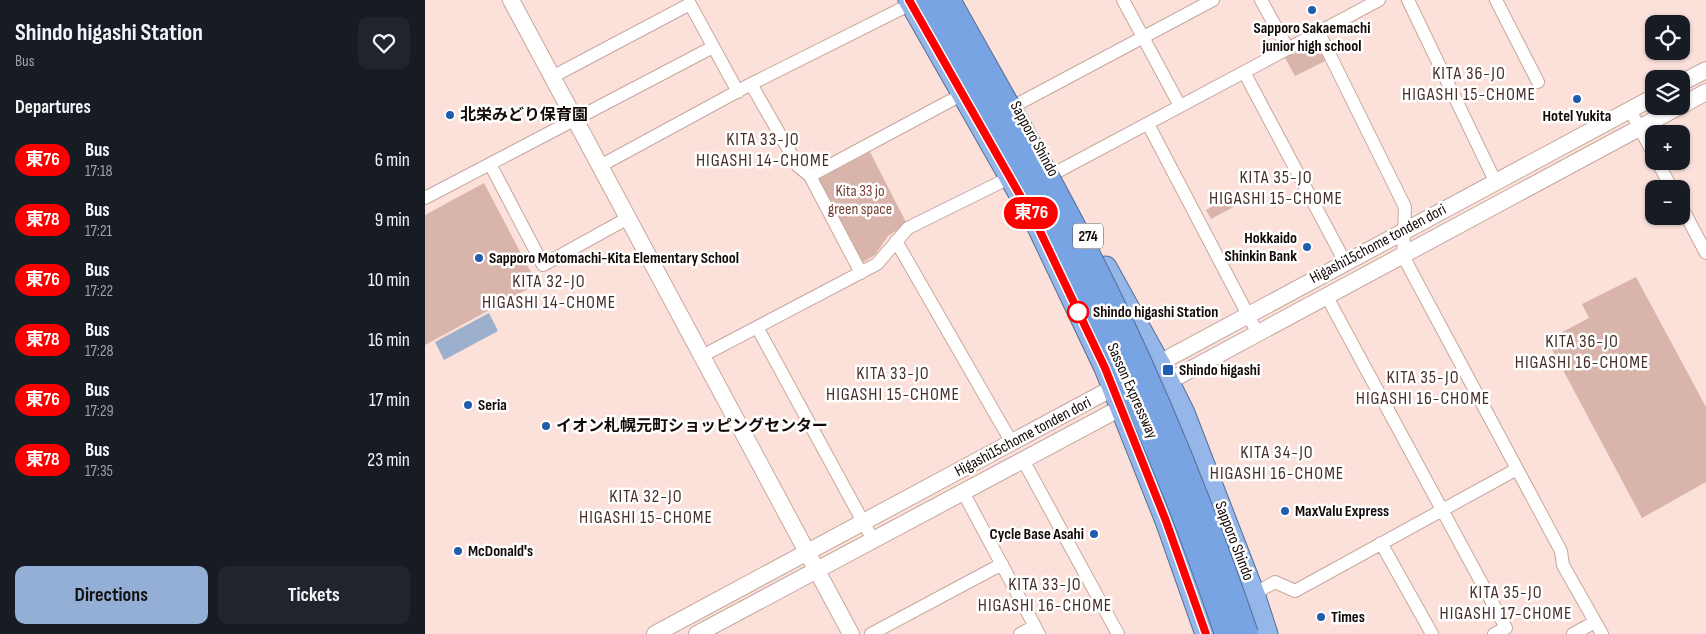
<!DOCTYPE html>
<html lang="en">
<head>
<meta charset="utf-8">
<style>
	:root { --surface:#171b24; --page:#20242c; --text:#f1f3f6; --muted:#9ea1a6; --accent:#93afd6 }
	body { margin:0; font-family:"Sofia Sans Condensed","Noto Sans JP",sans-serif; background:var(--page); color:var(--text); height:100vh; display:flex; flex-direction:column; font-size:19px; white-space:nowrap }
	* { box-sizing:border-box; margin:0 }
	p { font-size:16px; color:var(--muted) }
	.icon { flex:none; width:28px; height:28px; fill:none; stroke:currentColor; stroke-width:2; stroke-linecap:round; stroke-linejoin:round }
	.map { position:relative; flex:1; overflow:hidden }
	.details { display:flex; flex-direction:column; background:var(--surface); width:425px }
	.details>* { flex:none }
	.badge { padding:0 10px; border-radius:16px; font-size:18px; line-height:32px }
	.fabs { position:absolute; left:1220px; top:15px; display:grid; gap:10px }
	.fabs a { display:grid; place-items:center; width:45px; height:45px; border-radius:10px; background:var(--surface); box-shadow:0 1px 4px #0004; font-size:25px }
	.map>.badge { position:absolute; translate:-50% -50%; box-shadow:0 0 0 2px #fff }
	h2 { padding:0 15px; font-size:19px; line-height:45px }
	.round { display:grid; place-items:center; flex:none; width:52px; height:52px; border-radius:10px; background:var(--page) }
	.overview { display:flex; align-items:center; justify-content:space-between; height:85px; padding:0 15px }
	h1 { font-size:24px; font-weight:700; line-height:38px }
	.cta { display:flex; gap:10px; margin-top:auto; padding:10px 15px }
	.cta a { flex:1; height:58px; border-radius:10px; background:var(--accent); color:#111; font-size:20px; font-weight:700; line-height:58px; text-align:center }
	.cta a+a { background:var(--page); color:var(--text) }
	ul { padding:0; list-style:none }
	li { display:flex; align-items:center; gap:15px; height:60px; padding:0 15px }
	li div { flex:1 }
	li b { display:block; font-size:19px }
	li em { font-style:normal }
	li .badge { min-width:55px; font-weight:700; text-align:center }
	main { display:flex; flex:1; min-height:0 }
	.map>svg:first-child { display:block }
	.green { fill:#d9b4ab }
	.water { fill:#9cafcc }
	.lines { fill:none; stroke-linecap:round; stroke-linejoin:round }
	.minor-casing { stroke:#c7a79f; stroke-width:14 }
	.tertiary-casing { stroke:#c7a79f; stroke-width:18 }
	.trunk-casing { stroke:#556e96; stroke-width:23 }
	.minor { stroke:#fff; stroke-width:12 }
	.tertiary { stroke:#fff; stroke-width:16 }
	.trunk { stroke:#94b6e8; stroke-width:21 }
	.motorway-bridge-casing { stroke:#556e96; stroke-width:26; stroke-linecap:butt }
	.motorway-bridge { stroke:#79a4e3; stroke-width:24 }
	.line-casing { stroke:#fff; stroke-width:11 }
	.line { stroke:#f00; stroke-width:8 }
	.poi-dot { fill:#215cae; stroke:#fff; stroke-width:2 }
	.stop-dot { fill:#fff; stroke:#f00; stroke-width:2.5 }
	.labels { text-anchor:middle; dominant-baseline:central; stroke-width:5; stroke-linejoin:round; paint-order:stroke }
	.shield { fill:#fff; stroke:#5a5351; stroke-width:1 }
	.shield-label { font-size:15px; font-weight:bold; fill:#130906 }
	.poi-label { font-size:16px; font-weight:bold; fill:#130906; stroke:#fff; text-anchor:start }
	.street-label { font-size:16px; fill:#130906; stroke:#fff }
	.park-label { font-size:16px; fill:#764235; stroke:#fff }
	.stop-label { font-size:16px; font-weight:bold; fill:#130906; stroke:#fff; text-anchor:start }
	.neighbourhood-label { font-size:18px; letter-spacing:1px; fill:#472e28; stroke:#fff }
</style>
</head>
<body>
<main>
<section class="details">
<div class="overview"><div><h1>Shindo higashi Station</h1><p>Bus</p></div><a class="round"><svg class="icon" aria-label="heart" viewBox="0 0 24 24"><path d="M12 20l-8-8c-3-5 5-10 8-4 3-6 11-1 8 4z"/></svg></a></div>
<h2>Departures</h2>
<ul>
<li><span class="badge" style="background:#f00;color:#fff">東76</span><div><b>Bus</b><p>17:18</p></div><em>6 min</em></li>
<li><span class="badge" style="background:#f00;color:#fff">東78</span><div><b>Bus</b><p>17:21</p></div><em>9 min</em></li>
<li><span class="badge" style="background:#f00;color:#fff">東76</span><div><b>Bus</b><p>17:22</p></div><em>10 min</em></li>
<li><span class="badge" style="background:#f00;color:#fff">東78</span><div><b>Bus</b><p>17:28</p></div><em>16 min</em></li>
<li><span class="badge" style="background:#f00;color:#fff">東76</span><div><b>Bus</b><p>17:29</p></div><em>17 min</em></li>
<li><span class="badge" style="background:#f00;color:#fff">東78</span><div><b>Bus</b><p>17:35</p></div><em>23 min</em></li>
</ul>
<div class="cta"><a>Directions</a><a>Tickets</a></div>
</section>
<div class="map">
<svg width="1281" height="634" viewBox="0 0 1281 634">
	<rect width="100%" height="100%" fill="#fbe1da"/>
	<path class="green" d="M 883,47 L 894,49 L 900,61 L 870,76 L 860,58 Z
		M 445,152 L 482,224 L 463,236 L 450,255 L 435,264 L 390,181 Z
		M 59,183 L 112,284 L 0,345 L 0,215 Z
		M 809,195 L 814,204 L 786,219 L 781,210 Z
		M 1211,277 L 1281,407 L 1281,482 L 1217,518 L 1122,340 L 1164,318 L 1157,304 Z"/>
	<path class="water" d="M 64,313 L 73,331 L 19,360 L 10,342 Z"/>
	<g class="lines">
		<defs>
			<path id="minor" d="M 698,0 L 755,106
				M 836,0 L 863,49
				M 983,0 L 1070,181
				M 1071,0 L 1113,82
				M 894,33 L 980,207 L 978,256 L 1136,551 L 1138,565 L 1177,634
				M 819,72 L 920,262
				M 127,77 L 265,4 L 313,92
				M 326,84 L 373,166 L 385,176 L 436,273
				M 591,105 L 788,0
				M 1205,110 L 1229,155
				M 723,124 L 833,334
				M 1232,161 L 1247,189
				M 65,164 L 118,265 L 203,218
				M 175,166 L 326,84 L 486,4
				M 628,174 L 954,0
				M 385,176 L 536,95
				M 0,198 L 288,47
				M 1256,206 L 1281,253
				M 471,241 L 587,443
				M 902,297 L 1081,628 L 1069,634
				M 332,327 L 448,540
				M 277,356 L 452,264 L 483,228 L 584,178
				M 598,460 L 693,634
				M 538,492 L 614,634
				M 956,543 L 1007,634
				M 829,594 L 850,582 L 870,591 L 1092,469
				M 446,634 L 577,564
				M 595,634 L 610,626
				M 1148,634 L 1170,622"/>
			<path id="tertiary" d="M 86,0 L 426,634
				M 1256,83 L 1281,70
				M 1256,106 L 1281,92
				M 725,368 L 1229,97
				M 733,387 L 1255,106
				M 230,634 L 697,383
				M 272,634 L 705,403"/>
			<path id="trunk" d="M 484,0 L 612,225 L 680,368 L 741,521 L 781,634
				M 681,267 L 734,363 L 759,413 L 829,594 L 842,634"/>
		</defs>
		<use href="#minor" class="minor-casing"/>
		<use href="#tertiary" class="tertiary-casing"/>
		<use href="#trunk" class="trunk-casing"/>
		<use href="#minor" class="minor"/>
		<use href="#tertiary" class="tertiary"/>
		<use href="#trunk" class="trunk"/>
		<defs>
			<path id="motorway-bridge" d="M 504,0 C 563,106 624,213 676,323 C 725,424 766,528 802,634
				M 523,0 C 581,104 642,208 693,316 C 742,419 784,526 821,634"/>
		</defs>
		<use href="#motorway-bridge" class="motorway-bridge-casing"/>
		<use href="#motorway-bridge" class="motorway-bridge"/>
	</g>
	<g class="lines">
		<defs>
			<path id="line" d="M 484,0 L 612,225 L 680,368 L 741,521 L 781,634"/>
		</defs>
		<use href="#line" class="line-casing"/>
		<use href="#line" class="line"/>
	</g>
	<g class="poi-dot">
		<circle cx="887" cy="10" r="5"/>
		<circle cx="1152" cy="99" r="5"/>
		<circle cx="25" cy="115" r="5"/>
		<circle cx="882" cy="247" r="5"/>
		<circle cx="54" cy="258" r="5"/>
		<rect x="737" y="364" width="12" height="12" rx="2.5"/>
		<circle cx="43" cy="405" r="5"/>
		<circle cx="121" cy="426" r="5"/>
		<circle cx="860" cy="511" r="5"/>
		<circle cx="669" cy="534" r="5"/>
		<circle cx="33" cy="551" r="5"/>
		<circle cx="896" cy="617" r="5"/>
	</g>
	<circle class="stop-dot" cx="653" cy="312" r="10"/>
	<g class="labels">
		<rect class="shield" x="648" y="223.5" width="30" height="25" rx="4"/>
		<g class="shield-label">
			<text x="663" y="236">274</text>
		</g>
		<g class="poi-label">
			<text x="887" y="28" text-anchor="middle">Sapporo Sakaemachi<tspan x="887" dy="18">junior high school</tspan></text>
			<text x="35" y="115">北栄みどり保育園</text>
			<text x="1152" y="116" text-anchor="middle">Hotel Yukita</text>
			<text x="872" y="238" text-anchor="end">Hokkaido<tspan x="872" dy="18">Shinkin Bank</tspan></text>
			<text x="64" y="258">Sapporo Motomachi-Kita Elementary School</text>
			<text x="754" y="370">Shindo higashi</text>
			<text x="53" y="405">Seria</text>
			<text x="131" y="426">イオン札幌元町ショッピングセンター</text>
			<text x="870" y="511">MaxValu Express</text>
			<text x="659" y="534" text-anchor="end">Cycle Base Asahi</text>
			<text x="43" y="551">McDonald's</text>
			<text x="906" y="617">Times</text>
		</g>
		<g class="street-label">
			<text transform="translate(609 139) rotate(61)">Sapporo Shindo</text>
			<text transform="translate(953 244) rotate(-28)">Higashi15chome tonden dori</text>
			<text transform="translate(707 391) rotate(66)">Sasson Expressway</text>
			<text transform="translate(598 437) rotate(-28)">Higashi15chome tonden dori</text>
			<text transform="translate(809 541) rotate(69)">Sapporo Shindo</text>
		</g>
		<g class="park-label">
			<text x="435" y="191">Kita 33 jo<tspan x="435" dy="18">green space</tspan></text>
		</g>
		<g class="stop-label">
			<text x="668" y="312">Shindo higashi Station</text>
		</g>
		<g class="neighbourhood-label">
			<text x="1044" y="73">KITA 36-JO<tspan x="1044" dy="21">HIGASHI 15-CHOME</tspan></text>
			<text x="338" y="139">KITA 33-JO<tspan x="338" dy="21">HIGASHI 14-CHOME</tspan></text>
			<text x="851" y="177">KITA 35-JO<tspan x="851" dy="21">HIGASHI 15-CHOME</tspan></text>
			<text x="124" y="281">KITA 32-JO<tspan x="124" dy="21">HIGASHI 14-CHOME</tspan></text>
			<text x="1157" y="341">KITA 36-JO<tspan x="1157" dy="21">HIGASHI 16-CHOME</tspan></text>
			<text x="468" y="373">KITA 33-JO<tspan x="468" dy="21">HIGASHI 15-CHOME</tspan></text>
			<text x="998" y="377">KITA 35-JO<tspan x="998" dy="21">HIGASHI 16-CHOME</tspan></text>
			<text x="852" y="452">KITA 34-JO<tspan x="852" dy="21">HIGASHI 16-CHOME</tspan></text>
			<text x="221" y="496">KITA 32-JO<tspan x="221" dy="21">HIGASHI 15-CHOME</tspan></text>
			<text x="620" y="584">KITA 33-JO<tspan x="620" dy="21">HIGASHI 16-CHOME</tspan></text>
			<text x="1081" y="592">KITA 35-JO<tspan x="1081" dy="21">HIGASHI 17-CHOME</tspan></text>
		</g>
	</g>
</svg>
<div class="fabs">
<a><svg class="icon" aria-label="locate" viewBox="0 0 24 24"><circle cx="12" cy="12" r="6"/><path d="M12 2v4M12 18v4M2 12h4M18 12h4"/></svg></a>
<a><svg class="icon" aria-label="layers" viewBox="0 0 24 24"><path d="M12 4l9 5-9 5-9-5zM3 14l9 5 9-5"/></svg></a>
<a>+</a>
<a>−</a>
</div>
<b class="badge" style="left:606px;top:213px;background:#f00;color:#fff">東76</b>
</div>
</main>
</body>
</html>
